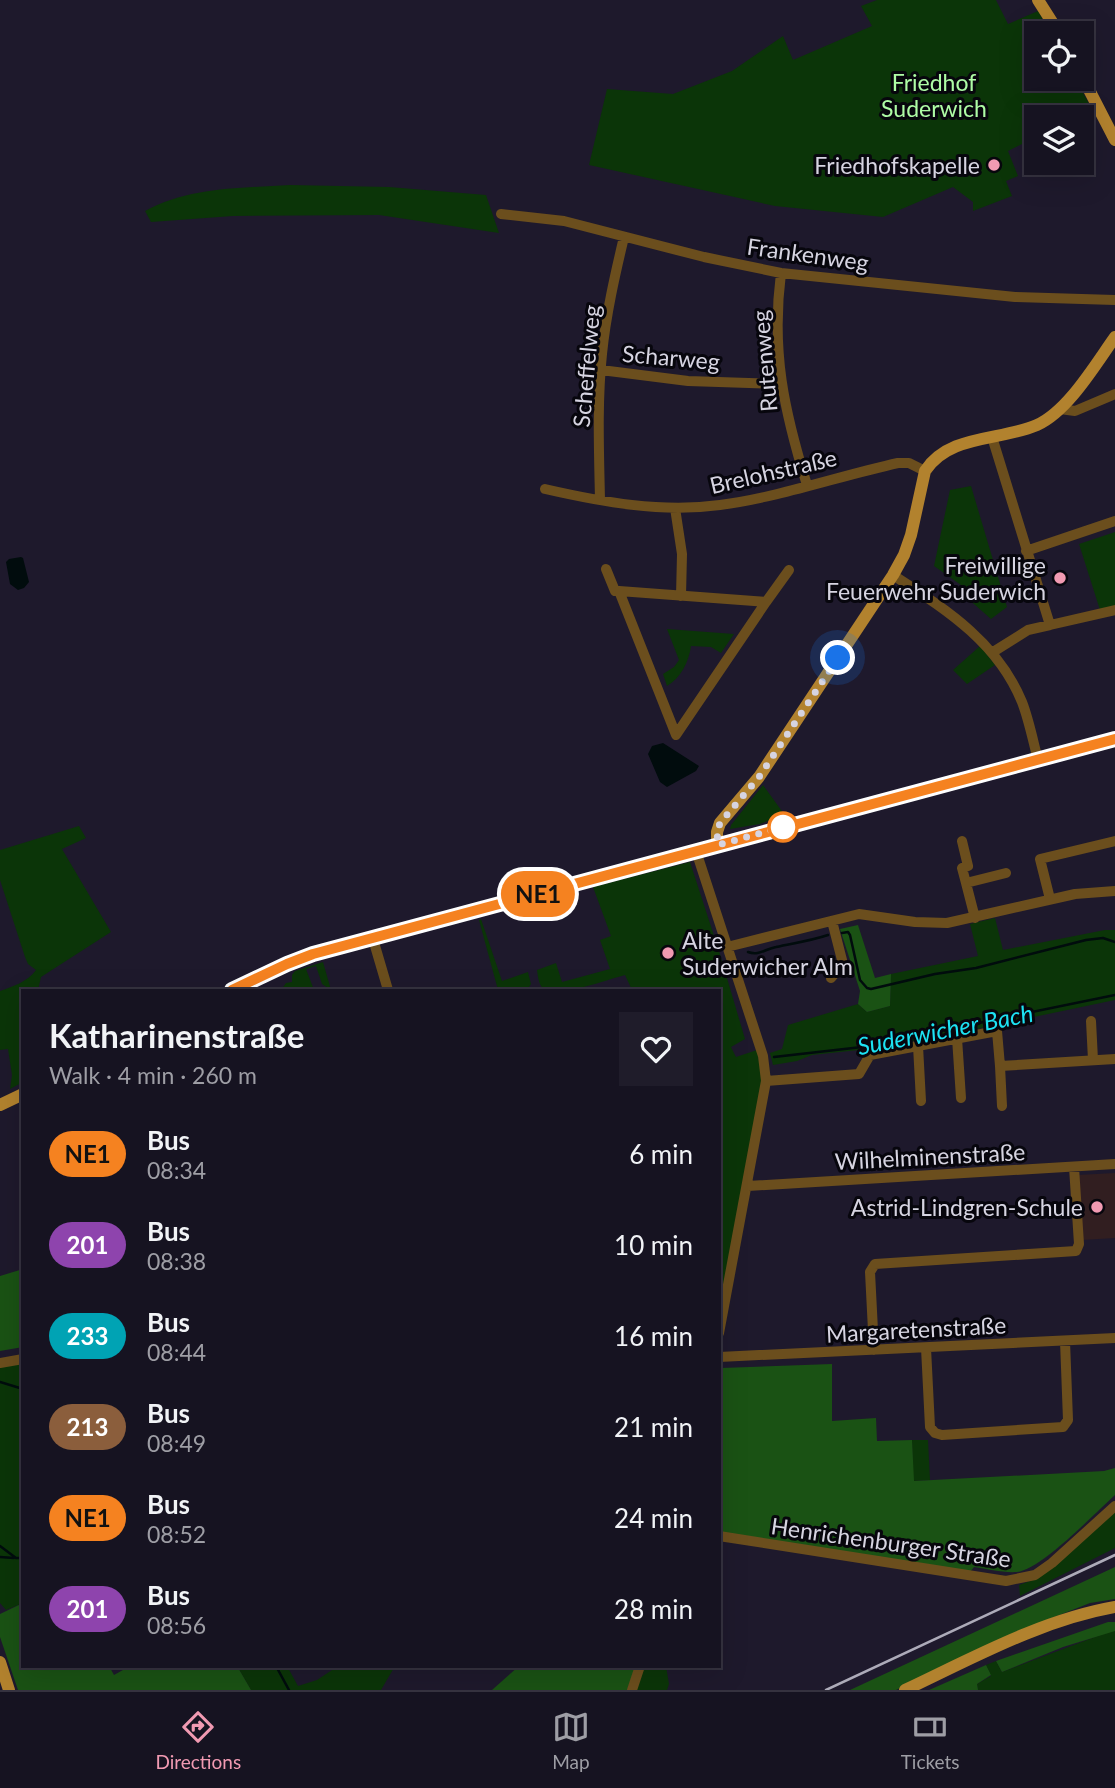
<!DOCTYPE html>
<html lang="en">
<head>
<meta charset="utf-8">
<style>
	:root { --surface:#161321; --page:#1f1c2a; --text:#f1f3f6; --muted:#9e9ea5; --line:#35323f; --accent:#f19ab2 }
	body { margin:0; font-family:Lato,sans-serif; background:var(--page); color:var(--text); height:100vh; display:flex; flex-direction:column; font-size:26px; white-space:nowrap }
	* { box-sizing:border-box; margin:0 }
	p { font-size:23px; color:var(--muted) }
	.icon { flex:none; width:38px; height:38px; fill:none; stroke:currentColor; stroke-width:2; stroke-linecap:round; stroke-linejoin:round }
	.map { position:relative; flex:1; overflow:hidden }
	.details { position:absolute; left:21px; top:989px; width:700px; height:679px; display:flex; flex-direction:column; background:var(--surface); border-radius:0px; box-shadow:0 7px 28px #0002,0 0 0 2px var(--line) }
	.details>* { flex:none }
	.badge { padding:0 14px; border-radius:23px; font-size:24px; line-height:46px }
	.controls { position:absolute; left:1024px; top:21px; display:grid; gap:14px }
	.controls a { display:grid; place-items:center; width:70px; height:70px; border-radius:0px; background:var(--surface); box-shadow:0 7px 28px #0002,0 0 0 2px var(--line); font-size:35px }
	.you { position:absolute; width:35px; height:35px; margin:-18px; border:5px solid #fff; border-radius:50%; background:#1a73e8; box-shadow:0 0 0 10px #1a73e833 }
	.map>.badge { position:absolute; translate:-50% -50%; box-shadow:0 0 0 4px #fff }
	.round { display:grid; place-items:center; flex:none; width:74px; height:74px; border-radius:0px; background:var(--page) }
	.summary { display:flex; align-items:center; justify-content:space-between; height:119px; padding:0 28px }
	h1 { font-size:33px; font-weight:700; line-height:52px }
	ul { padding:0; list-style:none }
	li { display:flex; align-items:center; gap:21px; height:91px; padding:0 28px }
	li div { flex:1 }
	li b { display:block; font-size:26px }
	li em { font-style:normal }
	li .badge { min-width:77px; font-weight:700; text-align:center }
	.tabs { display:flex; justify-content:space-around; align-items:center; height:98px; border-top:2px solid var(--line); background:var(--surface); font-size:19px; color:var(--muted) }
	.tabs a { display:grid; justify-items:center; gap:4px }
	.tabs .on { color:var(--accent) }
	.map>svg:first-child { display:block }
	.education { fill:#311e20 }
	.green { fill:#0b3508 }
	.forest { fill:#1a5214 }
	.water { fill:#010c0d }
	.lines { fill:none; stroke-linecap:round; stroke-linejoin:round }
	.stream { stroke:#010c0d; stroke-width:2.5 }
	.minor { stroke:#6b4e1d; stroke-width:10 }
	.major { stroke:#b2822e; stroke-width:12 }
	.rail { stroke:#adabb9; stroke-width:2.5 }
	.line-casing { stroke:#fff; stroke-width:16 }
	.line { stroke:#f58220; stroke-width:10 }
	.walk { stroke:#d6d4e1; stroke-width:7; stroke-dasharray:0 12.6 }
	.poi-dot { fill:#f19ab2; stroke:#07060d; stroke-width:2.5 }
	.stop-dot { fill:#fff; stroke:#f58220; stroke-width:3.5 }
	.labels { text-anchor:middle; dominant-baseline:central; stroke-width:6; stroke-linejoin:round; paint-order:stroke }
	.park-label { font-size:23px; fill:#aefca5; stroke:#07060d }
	.poi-label { font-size:23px; fill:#d6d4e1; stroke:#07060d; text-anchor:end }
	.street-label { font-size:23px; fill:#d6d4e1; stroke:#07060d }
	.water-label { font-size:24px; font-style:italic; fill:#1de2f3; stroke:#07060d }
</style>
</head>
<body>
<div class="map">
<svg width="1115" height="1690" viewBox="0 0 1115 1690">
	<rect width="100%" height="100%" fill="#1e192c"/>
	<path class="education" d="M 1115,1173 L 1115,1238 L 1082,1240 L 1078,1175 Z"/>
	<path class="green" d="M 877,0 L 996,0 L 1008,24 L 1038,11 L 1050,33 L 1036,33 L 1036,79 L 1075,79 L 1092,109 L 1076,117 L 1036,117 L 1036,137 L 1008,151 L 1018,176 L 1006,181 L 1012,196 L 973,211 L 973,202 L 953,187 L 883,217 L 775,206 L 589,165 L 607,89 L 673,94 L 732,71 L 783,36 L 793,60 L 872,26 L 861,6 Z
		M 290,185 L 389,187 L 486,195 L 499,233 L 379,215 L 233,216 L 151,222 L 145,211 C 189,187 241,188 290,185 Z
		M 971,486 L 1007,607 L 991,619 L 958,590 L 961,585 L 934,566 L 950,490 Z
		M 1115,532 L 1115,607 L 1100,610 L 1079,544 Z
		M 667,629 L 734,634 L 721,653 L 711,647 L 691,646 C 689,661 681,678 667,686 L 663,674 L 674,667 L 679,660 Z
		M 980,646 L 995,665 L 967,684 L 953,670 Z
		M 763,785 L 784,814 L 760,824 L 730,829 L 731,825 Z
		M 79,826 L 86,838 L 62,849 L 111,932 L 41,977 L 38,990 L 23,990 L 23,1082 L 10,1089 L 12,1075 L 8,1049 L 0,1050 L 0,991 C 14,986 27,982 36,970 L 28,964 L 25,957 L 0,880 L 0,850 Z
		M 690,862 L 719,951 L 745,1039 L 731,1047 L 736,1057 L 757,1050 L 763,1083 L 719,1317 L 719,990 L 632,990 L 625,975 C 606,980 564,996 546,990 C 539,988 538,977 537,970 L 556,963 L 562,982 L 610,969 L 600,940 L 611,936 L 593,887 Z
		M 995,918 L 1003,950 L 1105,930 L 1115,930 L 1115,1000 L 938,1037 L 859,1050 L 812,1055 L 797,1061 L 773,1065 L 770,1053 L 782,1049 L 788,1025 L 858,1004 L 867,1012 L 890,1006 L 891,974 L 978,956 L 970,924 Z
		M 481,919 L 502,981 L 528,972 L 531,984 L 527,990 L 498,990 L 479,920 Z
		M 323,962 L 331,990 L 322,984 L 316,966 L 306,969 L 314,990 L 281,990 L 286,983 L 292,982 L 292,975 L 295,971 Z
		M 23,1364 L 23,1603 L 6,1610 L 0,1603 L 0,1367 Z
		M 912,1440 L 928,1440 L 930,1480 L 913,1481 Z
		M 1115,1511 L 1115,1548 L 1020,1596 L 1019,1585 L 1033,1580 Z
		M 1111,1631 L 1115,1631 L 1115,1690 L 978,1690 L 977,1684 L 991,1676 L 986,1665 L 996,1661 L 1002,1672 Z
		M 237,1666 L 287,1666 L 298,1686 L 317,1680 L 338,1666 L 395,1666 L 381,1690 L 251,1690 Z
		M 642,1666 L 666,1666 L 669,1684 L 667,1690 L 634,1690 Z"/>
	<path class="forest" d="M 858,925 L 875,978 L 891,974 L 890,1006 L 867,1012 L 858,1004 L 860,991 L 840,929 Z
		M 23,1269 L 23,1347 L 0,1351 L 0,1276 Z
		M 832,1364 L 832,1421 L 876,1418 L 877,1441 L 912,1440 L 914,1481 L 1104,1471 L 1115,1468 L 1115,1495 C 1095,1513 1042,1569 1017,1572 C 1003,1573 988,1569 974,1567 L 970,1572 L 719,1532 L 721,1368 Z
		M 1115,1567 L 1115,1599 L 1090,1603 L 1016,1632 L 896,1690 L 850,1690 Z
		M 23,1603 L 23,1666 L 109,1666 L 114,1675 L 130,1666 L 164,1666 L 167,1670 L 173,1666 L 237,1666 L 251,1690 L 18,1690 L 0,1637 L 0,1614 Z
		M 1108,1622 L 1115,1622 L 1115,1631 L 1063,1647 L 1002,1672 L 996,1661 Z
		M 986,1665 L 991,1675 L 977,1684 L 978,1690 L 929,1690 Z
		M 519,1666 L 636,1666 L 627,1690 L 492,1690 Z"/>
	<path class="water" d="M 21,557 L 23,558 L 29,582 L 24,588 L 18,590 L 10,584 L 6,562 L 9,559 Z
		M 663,743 L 699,766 L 696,771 L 667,787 L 660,782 L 648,754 L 652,746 Z"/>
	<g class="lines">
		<path class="stream" d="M 842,933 L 848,932 L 850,935 L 860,980 L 867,988 L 871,989 L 935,974 L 976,968 L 1086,940 L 1103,938 L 1115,942
			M 748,952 C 759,956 765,949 776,947 C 794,943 810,941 828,935
			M 774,1057 L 862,1047 L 1115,995
			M 0,1382 L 23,1389
			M 0,1546 L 16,1558 L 23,1558
			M 0,1557 L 14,1558
			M 276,1666 L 289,1690"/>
		<path class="minor" d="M 501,214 L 564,221 L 704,257 L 781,273 L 1015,297 L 1115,300
			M 781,273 C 771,351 784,411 807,485
			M 601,370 L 688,381 L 780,384
			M 1060,409 L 1075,411 L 1115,394
			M 992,437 L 1050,625 L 1115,610
			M 545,489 C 602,502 661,513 720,505 C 780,497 839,476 898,463 L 909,463 L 925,471
			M 600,500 C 599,452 597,402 602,354 C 606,314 615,275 624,237
			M 675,508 L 682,554 L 681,596
			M 1026,551 L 1115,521
			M 606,569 L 615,591 L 619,591
			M 893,575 C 945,609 997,641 1022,702 C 1029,720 1033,741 1038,760
			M 619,591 L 766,602 L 676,735 Z
			M 766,602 L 789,570
			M 993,652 L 1028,630 L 1050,625
			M 962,841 L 968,866 L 962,868 L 966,883
			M 717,845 L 1115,739
			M 696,851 L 763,1056 L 766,1081 L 719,1333
			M 1050,899 L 1040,859 L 1115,841
			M 975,918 L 966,883 L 1006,873
			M 373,939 L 388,990
			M 727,947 L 859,914 L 915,922 L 947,923 L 1075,894 L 1115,891
			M 831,978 L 843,964 L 832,921
			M 1091,1021 L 1093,1060
			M 957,1038 L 961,1098
			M 918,1046 L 921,1101
			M 1000,1066 L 1002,1106
			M 766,1081 L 859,1074 L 870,1055 L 997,1031 L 1000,1066 L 1115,1059
			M 748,1186 L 1115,1164
			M 926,1348 L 930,1427 L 935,1433 L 942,1435 L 1063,1427 L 1068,1420 L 1065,1341
			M 874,1350 L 870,1272 L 875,1264 L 1076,1251 L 1079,1244 L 1074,1167
			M 719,1357 L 1115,1338
			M 0,1363 L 23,1359
			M 719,1536 L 1006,1581 L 1035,1575 L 1052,1563 L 1115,1506
			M 632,1690 L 640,1666"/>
		<path class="major" d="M 1038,0 L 1059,33
			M 1082,76 L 1115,140
			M 232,990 L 287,964 L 313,955 L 717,845 L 717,832 L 720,823 L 759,777 L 893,575 L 904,555 L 911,535 L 925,471 C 949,434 1000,441 1037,425 C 1068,411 1095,365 1115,337
			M 0,1105 L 23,1094
			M 0,1662 L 9,1690
			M 905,1690 C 973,1658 1041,1620 1115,1607"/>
		<path class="rail" d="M 826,1690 L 1115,1555"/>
	</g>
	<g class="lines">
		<defs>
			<path id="line" d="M 232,990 L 287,964 L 313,954 L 1115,739"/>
		</defs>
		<use href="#line" class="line-casing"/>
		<use href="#line" class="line"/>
		<path class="walk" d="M 783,827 L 718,845 L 717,832 L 720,823 L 759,777 L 838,658"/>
	</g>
	<g class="poi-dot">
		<circle cx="994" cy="165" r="7"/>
		<circle cx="1060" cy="578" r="7"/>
		<circle cx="668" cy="953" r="7"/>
		<circle cx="1097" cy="1207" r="7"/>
	</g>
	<circle class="stop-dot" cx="783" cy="827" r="14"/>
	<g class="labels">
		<g class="park-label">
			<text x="934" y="82">Friedhof<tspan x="934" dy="26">Suderwich</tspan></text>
		</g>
		<g class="poi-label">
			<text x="980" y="165">Friedhofskapelle</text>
			<text x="1046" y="565">Freiwillige<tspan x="1046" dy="26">Feuerwehr Suderwich</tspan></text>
			<text x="682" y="940" text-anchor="start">Alte<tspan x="682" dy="26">Suderwicher Alm</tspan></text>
			<text x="1083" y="1207">Astrid-Lindgren-Schule</text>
		</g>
		<g class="street-label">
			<text transform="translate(808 254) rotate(8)">Frankenweg</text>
			<text transform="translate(671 357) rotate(5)">Scharweg</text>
			<text transform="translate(764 361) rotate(-95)">Rutenweg</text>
			<text transform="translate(586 366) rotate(-85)">Scheffelweg</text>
			<text transform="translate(773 471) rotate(-13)">Brelohstraße</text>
			<text transform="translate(930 1156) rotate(-3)">Wilhelminenstraße</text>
			<text transform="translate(916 1329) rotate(-3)">Margaretenstraße</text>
			<text transform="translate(891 1542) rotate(8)">Henrichenburger Straße</text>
		</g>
		<g class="water-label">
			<text transform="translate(945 1029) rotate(-11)">Suderwicher Bach</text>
		</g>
	</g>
</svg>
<div class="controls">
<a><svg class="icon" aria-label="locate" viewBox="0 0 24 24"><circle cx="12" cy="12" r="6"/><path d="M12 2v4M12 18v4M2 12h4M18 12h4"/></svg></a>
<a><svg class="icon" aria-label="layers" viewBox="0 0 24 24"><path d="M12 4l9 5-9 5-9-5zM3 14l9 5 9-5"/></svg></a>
</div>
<div class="you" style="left:838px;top:658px"></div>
<b class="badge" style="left:538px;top:894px;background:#f58220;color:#111">NE1</b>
<section class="details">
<div class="summary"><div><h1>Katharinenstraße</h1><p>Walk · 4 min · 260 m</p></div><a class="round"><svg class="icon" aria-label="heart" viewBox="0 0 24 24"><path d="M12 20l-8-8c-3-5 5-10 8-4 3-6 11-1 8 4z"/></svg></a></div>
<ul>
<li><span class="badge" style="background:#f58220;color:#111">NE1</span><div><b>Bus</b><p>08:34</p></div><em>6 min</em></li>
<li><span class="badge" style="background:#8e44ad;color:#fff">201</span><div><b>Bus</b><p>08:38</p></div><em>10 min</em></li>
<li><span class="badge" style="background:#00a3b4;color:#fff">233</span><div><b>Bus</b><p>08:44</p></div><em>16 min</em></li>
<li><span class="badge" style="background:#8b5e3c;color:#fff">213</span><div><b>Bus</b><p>08:49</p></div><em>21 min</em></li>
<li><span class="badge" style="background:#f58220;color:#111">NE1</span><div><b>Bus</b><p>08:52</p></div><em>24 min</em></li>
<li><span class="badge" style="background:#8e44ad;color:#fff">201</span><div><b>Bus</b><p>08:56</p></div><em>28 min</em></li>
</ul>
</section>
</div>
<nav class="tabs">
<a class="on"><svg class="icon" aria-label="directions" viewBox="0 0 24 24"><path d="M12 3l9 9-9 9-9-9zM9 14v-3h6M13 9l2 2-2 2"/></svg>Directions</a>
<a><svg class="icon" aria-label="map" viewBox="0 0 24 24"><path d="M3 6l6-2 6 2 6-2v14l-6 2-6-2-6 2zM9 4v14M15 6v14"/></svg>Map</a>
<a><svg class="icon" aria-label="tickets" viewBox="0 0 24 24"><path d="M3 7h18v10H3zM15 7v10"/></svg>Tickets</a>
</nav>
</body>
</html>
